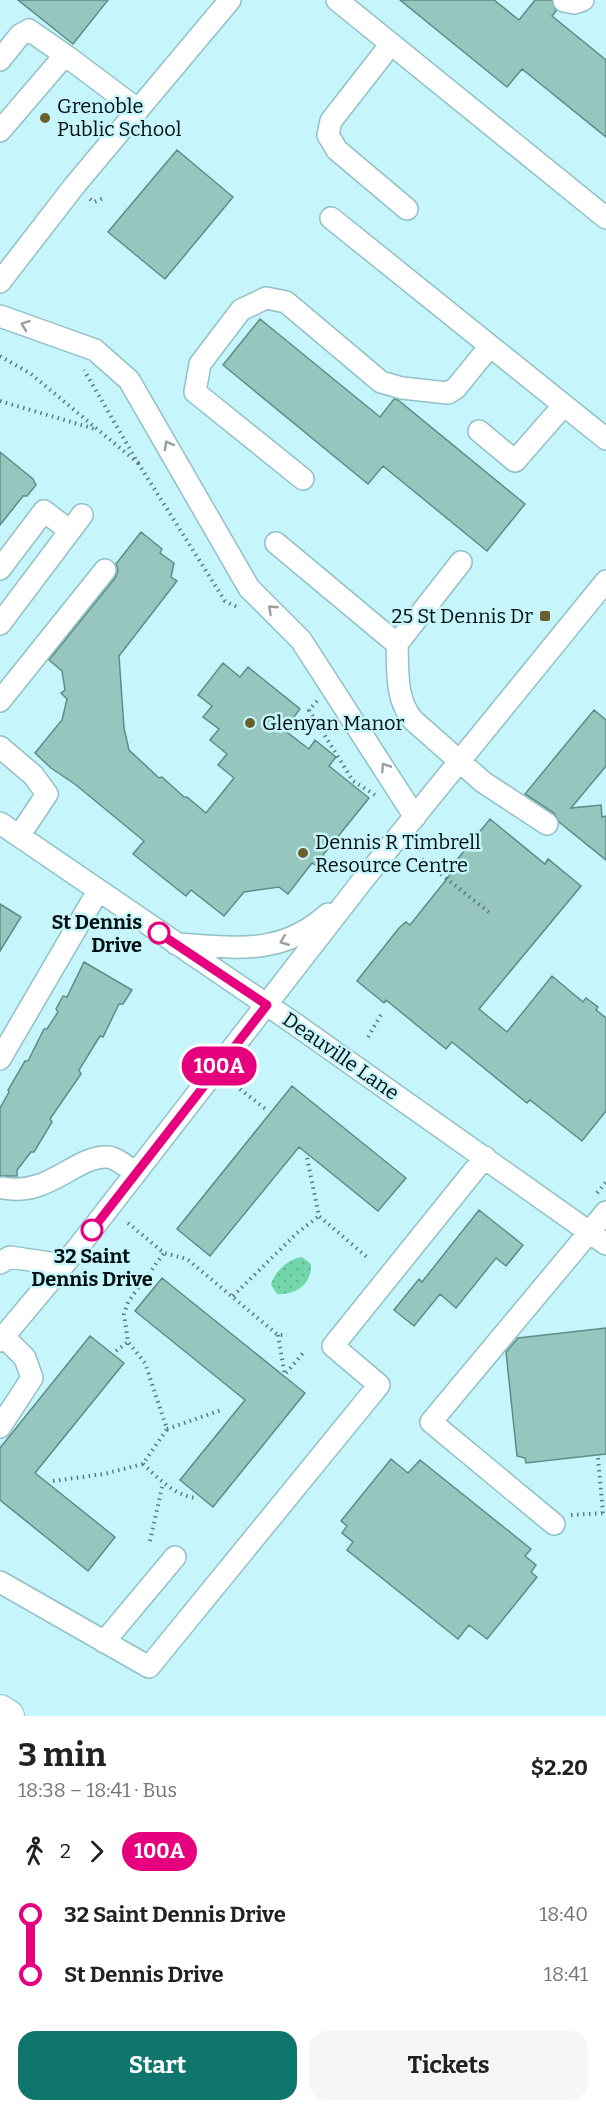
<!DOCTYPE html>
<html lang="en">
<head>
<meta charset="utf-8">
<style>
	:root { --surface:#fff; --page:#f6f6f6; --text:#202124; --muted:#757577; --accent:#0f766e }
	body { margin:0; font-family:Bitter,serif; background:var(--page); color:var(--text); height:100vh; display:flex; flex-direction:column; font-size:22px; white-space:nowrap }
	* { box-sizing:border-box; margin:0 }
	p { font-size:20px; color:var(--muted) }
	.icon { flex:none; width:33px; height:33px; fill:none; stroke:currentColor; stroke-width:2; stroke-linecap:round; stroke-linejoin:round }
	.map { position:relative; height:1716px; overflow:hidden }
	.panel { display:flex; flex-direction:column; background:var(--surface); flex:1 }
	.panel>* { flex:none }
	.badge { padding:0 12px; border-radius:20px; font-size:21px; line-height:39px }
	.map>.badge { position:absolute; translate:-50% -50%; box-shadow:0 0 0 3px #fff }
	.legs { display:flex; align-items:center; gap:9px; height:66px; padding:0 18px; font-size:20px }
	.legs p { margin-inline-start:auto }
	.headline { display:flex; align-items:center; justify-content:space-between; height:102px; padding:0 18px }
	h1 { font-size:33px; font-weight:700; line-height:45px }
	.cta { display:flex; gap:12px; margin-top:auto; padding:12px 18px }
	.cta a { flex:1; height:69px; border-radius:18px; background:var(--accent); color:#fff; font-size:24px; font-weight:700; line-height:69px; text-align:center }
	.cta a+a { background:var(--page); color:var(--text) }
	ul { padding:0 18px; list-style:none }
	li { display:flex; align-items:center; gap:21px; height:60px; font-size:22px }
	li i { display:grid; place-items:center; width:9px; height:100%; margin:0 8px; background:currentColor }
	li i::after { content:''; width:15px; height:15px; margin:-8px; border:4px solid; border-radius:50%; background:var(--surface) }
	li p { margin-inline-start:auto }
	li:first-child i { background:linear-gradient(#0000 50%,currentColor 0) }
	li:last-child i { background:linear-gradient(currentColor 50%,#0000 0) }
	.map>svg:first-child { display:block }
	.green { fill:url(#green-dots) }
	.building { fill:#97c6bf; stroke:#5f8c86; stroke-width:1.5 }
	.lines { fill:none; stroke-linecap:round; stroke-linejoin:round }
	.minor-casing { stroke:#91c0c6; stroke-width:24 }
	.highway-casing { stroke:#91c0c6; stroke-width:34 }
	.path { stroke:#5e7c80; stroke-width:4; stroke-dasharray:1.5 4.5; stroke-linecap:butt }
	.minor { stroke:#fff; stroke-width:21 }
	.highway { stroke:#fff; stroke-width:32 }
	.oneway { stroke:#999fa0 }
	.line-1-casing { stroke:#fff; stroke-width:14 }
	.line-1 { stroke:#e6007e; stroke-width:9 }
	.poi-dot { fill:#6a602d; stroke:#c6f6fc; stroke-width:2 }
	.stop-1-dot { fill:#fff; stroke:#e6007e; stroke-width:3 }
	.labels { text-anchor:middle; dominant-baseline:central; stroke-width:5; stroke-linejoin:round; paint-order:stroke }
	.poi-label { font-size:20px; fill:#010f11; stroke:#c6f6fc; text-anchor:start }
	.stop-label { font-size:20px; font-weight:bold; fill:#010f11; stroke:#c6f6fc; text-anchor:end }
	.street-label { font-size:20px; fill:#010f11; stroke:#c6f6fc }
</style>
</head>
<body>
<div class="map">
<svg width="606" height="1716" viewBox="0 0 606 1716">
	<defs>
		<pattern id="green-dots" width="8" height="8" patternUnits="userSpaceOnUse" patternTransform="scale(1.5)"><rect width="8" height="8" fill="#73d5aa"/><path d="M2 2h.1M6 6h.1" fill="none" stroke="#62b691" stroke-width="1.8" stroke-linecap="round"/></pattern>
	</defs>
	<rect width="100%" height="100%" fill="#c6f6fc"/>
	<path class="green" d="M 302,1257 L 311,1264 C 312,1285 295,1295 277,1294 L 271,1285 C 274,1272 288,1259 302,1257 Z"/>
	<path class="building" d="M 18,0 L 108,0 L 73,44 Z
		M 400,0 L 494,0 L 519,20 L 535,0 L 552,0 L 556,11 L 552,16 L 606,60 L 606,137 L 522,69 L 507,87 Z
		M 177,150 L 233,197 L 165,279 L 108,232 Z
		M 260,319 L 380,417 L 394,399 L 398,400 L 525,504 L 487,551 L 383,466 L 368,484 L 223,365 Z
		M 0,452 L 33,479 L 36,485 L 27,496 L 23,496 L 0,525 Z
		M 141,532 L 162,549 L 160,553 L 174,563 L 171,577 L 177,581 L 119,656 L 124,728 L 129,750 L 159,778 L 162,777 L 184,797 L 187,797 L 206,813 L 234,778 L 218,765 L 227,754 L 210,740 L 219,729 L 203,717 L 212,706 L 198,695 L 223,663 L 240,677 L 248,667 L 300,709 L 284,730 L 309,749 L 315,740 L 336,757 L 329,766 L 369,798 L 315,865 L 312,863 L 288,894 L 279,887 L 244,892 L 224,916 L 191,890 L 186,896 L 133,854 L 144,841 L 76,785 L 51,768 L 35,753 L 62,720 L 67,699 L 61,693 L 65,690 L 62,671 L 49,660 L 115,578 L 118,571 L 116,564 Z
		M 594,710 L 606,720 L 606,766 L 571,808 L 601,805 L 602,817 L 606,816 L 606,860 L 559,822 L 554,813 L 525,794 Z
		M 490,819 L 545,864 L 548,859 L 581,886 L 479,1009 L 507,1032 L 552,976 L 583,1002 L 586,998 L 598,1007 L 596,1010 L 606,1018 L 606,1111 L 582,1141 L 530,1100 L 527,1103 L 452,1042 L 446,1049 L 386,1000 L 384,1003 L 357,981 L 399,928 L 406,922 L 410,925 L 450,875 L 447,872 Z
		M 0,904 L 21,917 L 0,951 Z
		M 84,962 L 132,990 L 123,1004 L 119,1004 L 103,1037 L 100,1036 L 79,1070 L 81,1074 L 50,1119 L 52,1122 L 34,1152 L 31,1152 L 17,1170 L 17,1176 L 0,1176 L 0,1108 L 9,1092 L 8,1090 L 25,1061 L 28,1061 L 44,1029 L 47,1029 L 58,1012 L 56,1009 L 63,996 L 67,997 Z
		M 292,1086 L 406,1178 L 378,1211 L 299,1147 L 210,1256 L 177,1229 Z
		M 479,1210 L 523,1245 L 506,1266 L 496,1258 L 456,1308 L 440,1294 L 414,1326 L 394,1310 L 419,1279 L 422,1282 Z
		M 162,1278 L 305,1393 L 213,1507 L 180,1480 L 245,1400 L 135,1311 Z
		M 606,1328 L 606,1454 L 526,1463 L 525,1458 L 517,1456 L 506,1352 L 518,1338 Z
		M 90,1336 L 124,1363 L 35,1473 L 115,1537 L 88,1571 L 0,1500 L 0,1448 Z
		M 391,1459 L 408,1473 L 420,1460 L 531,1549 L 525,1556 L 536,1565 L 531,1572 L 537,1577 L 487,1639 L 469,1625 L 458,1639 L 347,1550 L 353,1542 L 342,1533 L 347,1526 L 341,1521 Z"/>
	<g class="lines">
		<defs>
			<path id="minor" d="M 337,0 L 606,218
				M 564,1 L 574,3 L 583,0
				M 391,44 L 331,121 L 328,135 L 337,150 L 407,209
				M 0,60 L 20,35 L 29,30 L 65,55
				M 0,131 L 65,55 L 137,109
				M 331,218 L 606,439
				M 0,282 L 75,185 L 230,0
				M 0,316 L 95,350 L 129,380 L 249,588 L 301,640 L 415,817
				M 479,431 L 515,461 L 564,405
				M 303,479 L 195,392 L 200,364 L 241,310 L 266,298 L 286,302 L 381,382 L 402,388 L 448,393 L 456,388 L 490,346
				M 276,543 L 397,644 C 398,669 395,701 414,721 L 483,782 L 547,824
				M 0,569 L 44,511 L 70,531
				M 0,624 L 82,515
				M 397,644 L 461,562
				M 0,701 L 105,570
				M 0,747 L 33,775 L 47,794 L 19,836
				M 0,823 L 295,1024 L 606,1244
				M 176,944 C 235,947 280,957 328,914
				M 0,1059 L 98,891
				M 3,1188 C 49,1197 76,1155 108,1157 C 117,1158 128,1168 136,1173
				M 0,1263 L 10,1257 L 63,1265
				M 0,1341 L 76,1250 L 363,880 L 606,581
				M 0,1427 L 32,1378 L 25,1358 L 4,1337
				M 554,1524 L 431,1422 L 606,1212
				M 0,1582 L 149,1667 L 379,1385 L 333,1346 L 485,1157
				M 104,1642 L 175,1557"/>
			<path id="highway" d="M 0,1711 L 8,1716"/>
		</defs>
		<use href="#minor" class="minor-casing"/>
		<use href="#highway" class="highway-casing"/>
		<path class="path" d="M 90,199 L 94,202 L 106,197
			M 0,356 L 31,374 L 138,463 L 84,370
			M 0,401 L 95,429
			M 138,463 L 225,601 L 237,607
			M 317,701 L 309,710 L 353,781 L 375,795
			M 422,859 L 491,914
			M 368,1037 L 382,1013
			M 240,1089 L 268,1111
			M 307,1158 L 319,1216 L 368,1258
			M 597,1193 L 606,1182
			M 128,1223 L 164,1253 L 187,1259 L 278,1335 L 287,1335
			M 233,1296 L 297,1233 L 319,1216
			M 278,1335 L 285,1376
			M 116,1351 L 128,1342
			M 286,1373 L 304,1352
			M 167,1429 L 221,1410
			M 598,1458 L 603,1513
			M 143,1464 C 158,1478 176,1497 198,1498
			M 53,1481 L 104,1474 L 143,1464 L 167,1429 L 145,1363 L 128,1342 L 124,1314 L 128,1302 L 164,1253
			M 571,1515 L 606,1513
			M 150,1541 L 163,1483"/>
		<use href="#minor" class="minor"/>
		<use href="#highway" class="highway"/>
	</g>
	<defs><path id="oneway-chevron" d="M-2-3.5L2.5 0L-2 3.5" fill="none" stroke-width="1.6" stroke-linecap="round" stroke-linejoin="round" transform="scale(1.5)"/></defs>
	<g class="oneway">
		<use href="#oneway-chevron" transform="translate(25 325) rotate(-160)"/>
		<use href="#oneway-chevron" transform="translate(168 445) rotate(-119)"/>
		<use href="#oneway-chevron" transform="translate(272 609) rotate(-137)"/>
		<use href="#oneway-chevron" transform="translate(385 767) rotate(-123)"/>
		<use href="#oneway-chevron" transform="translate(284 941) rotate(158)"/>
	</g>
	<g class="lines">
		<defs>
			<path id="line-1" d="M 92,1230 L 267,1005 L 159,933"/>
		</defs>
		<use href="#line-1" class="line-1-casing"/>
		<use href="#line-1" class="line-1"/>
	</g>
	<g class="poi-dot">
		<circle cx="45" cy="118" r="6"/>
		<rect x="539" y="610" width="12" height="12" rx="3"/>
		<circle cx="250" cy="723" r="6"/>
		<circle cx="303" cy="853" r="6"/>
	</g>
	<g class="stop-1-dot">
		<circle cx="159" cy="933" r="10"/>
		<circle cx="92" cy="1230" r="10"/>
	</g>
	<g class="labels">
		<g class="poi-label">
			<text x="57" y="106">Grenoble<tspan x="57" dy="23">Public School</tspan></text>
			<text x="533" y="616" text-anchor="end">25 St Dennis Dr</text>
			<text x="262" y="723">Glenyan Manor</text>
			<text x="315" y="842">Dennis R Timbrell<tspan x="315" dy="23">Resource Centre</tspan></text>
		</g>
		<g class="stop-label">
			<text x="142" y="922">St Dennis<tspan x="142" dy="23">Drive</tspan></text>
			<text x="92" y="1256" text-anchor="middle">32 Saint<tspan x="92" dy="23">Dennis Drive</tspan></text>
		</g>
		<g class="street-label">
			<text transform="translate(341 1056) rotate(35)">Deauville Lane</text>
		</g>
	</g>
</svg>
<b class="badge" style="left:219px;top:1066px;background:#e6007e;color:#fff">100A</b>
</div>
<section class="panel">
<div class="headline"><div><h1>3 min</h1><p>18:38 – 18:41 · Bus</p></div><b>$2.20</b></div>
<div class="legs"><svg class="icon" aria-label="walk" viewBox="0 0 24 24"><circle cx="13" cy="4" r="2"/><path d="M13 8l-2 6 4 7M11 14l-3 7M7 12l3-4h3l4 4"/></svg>2<svg class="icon" aria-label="forward" viewBox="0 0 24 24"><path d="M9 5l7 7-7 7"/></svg><b class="badge" style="background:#e6007e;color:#fff">100A</b></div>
<ul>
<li><i style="color:#e6007e"></i><b>32 Saint Dennis Drive</b><p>18:40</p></li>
<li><i style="color:#e6007e"></i><b>St Dennis Drive</b><p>18:41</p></li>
</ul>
<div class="cta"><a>Start</a><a>Tickets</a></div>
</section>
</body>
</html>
